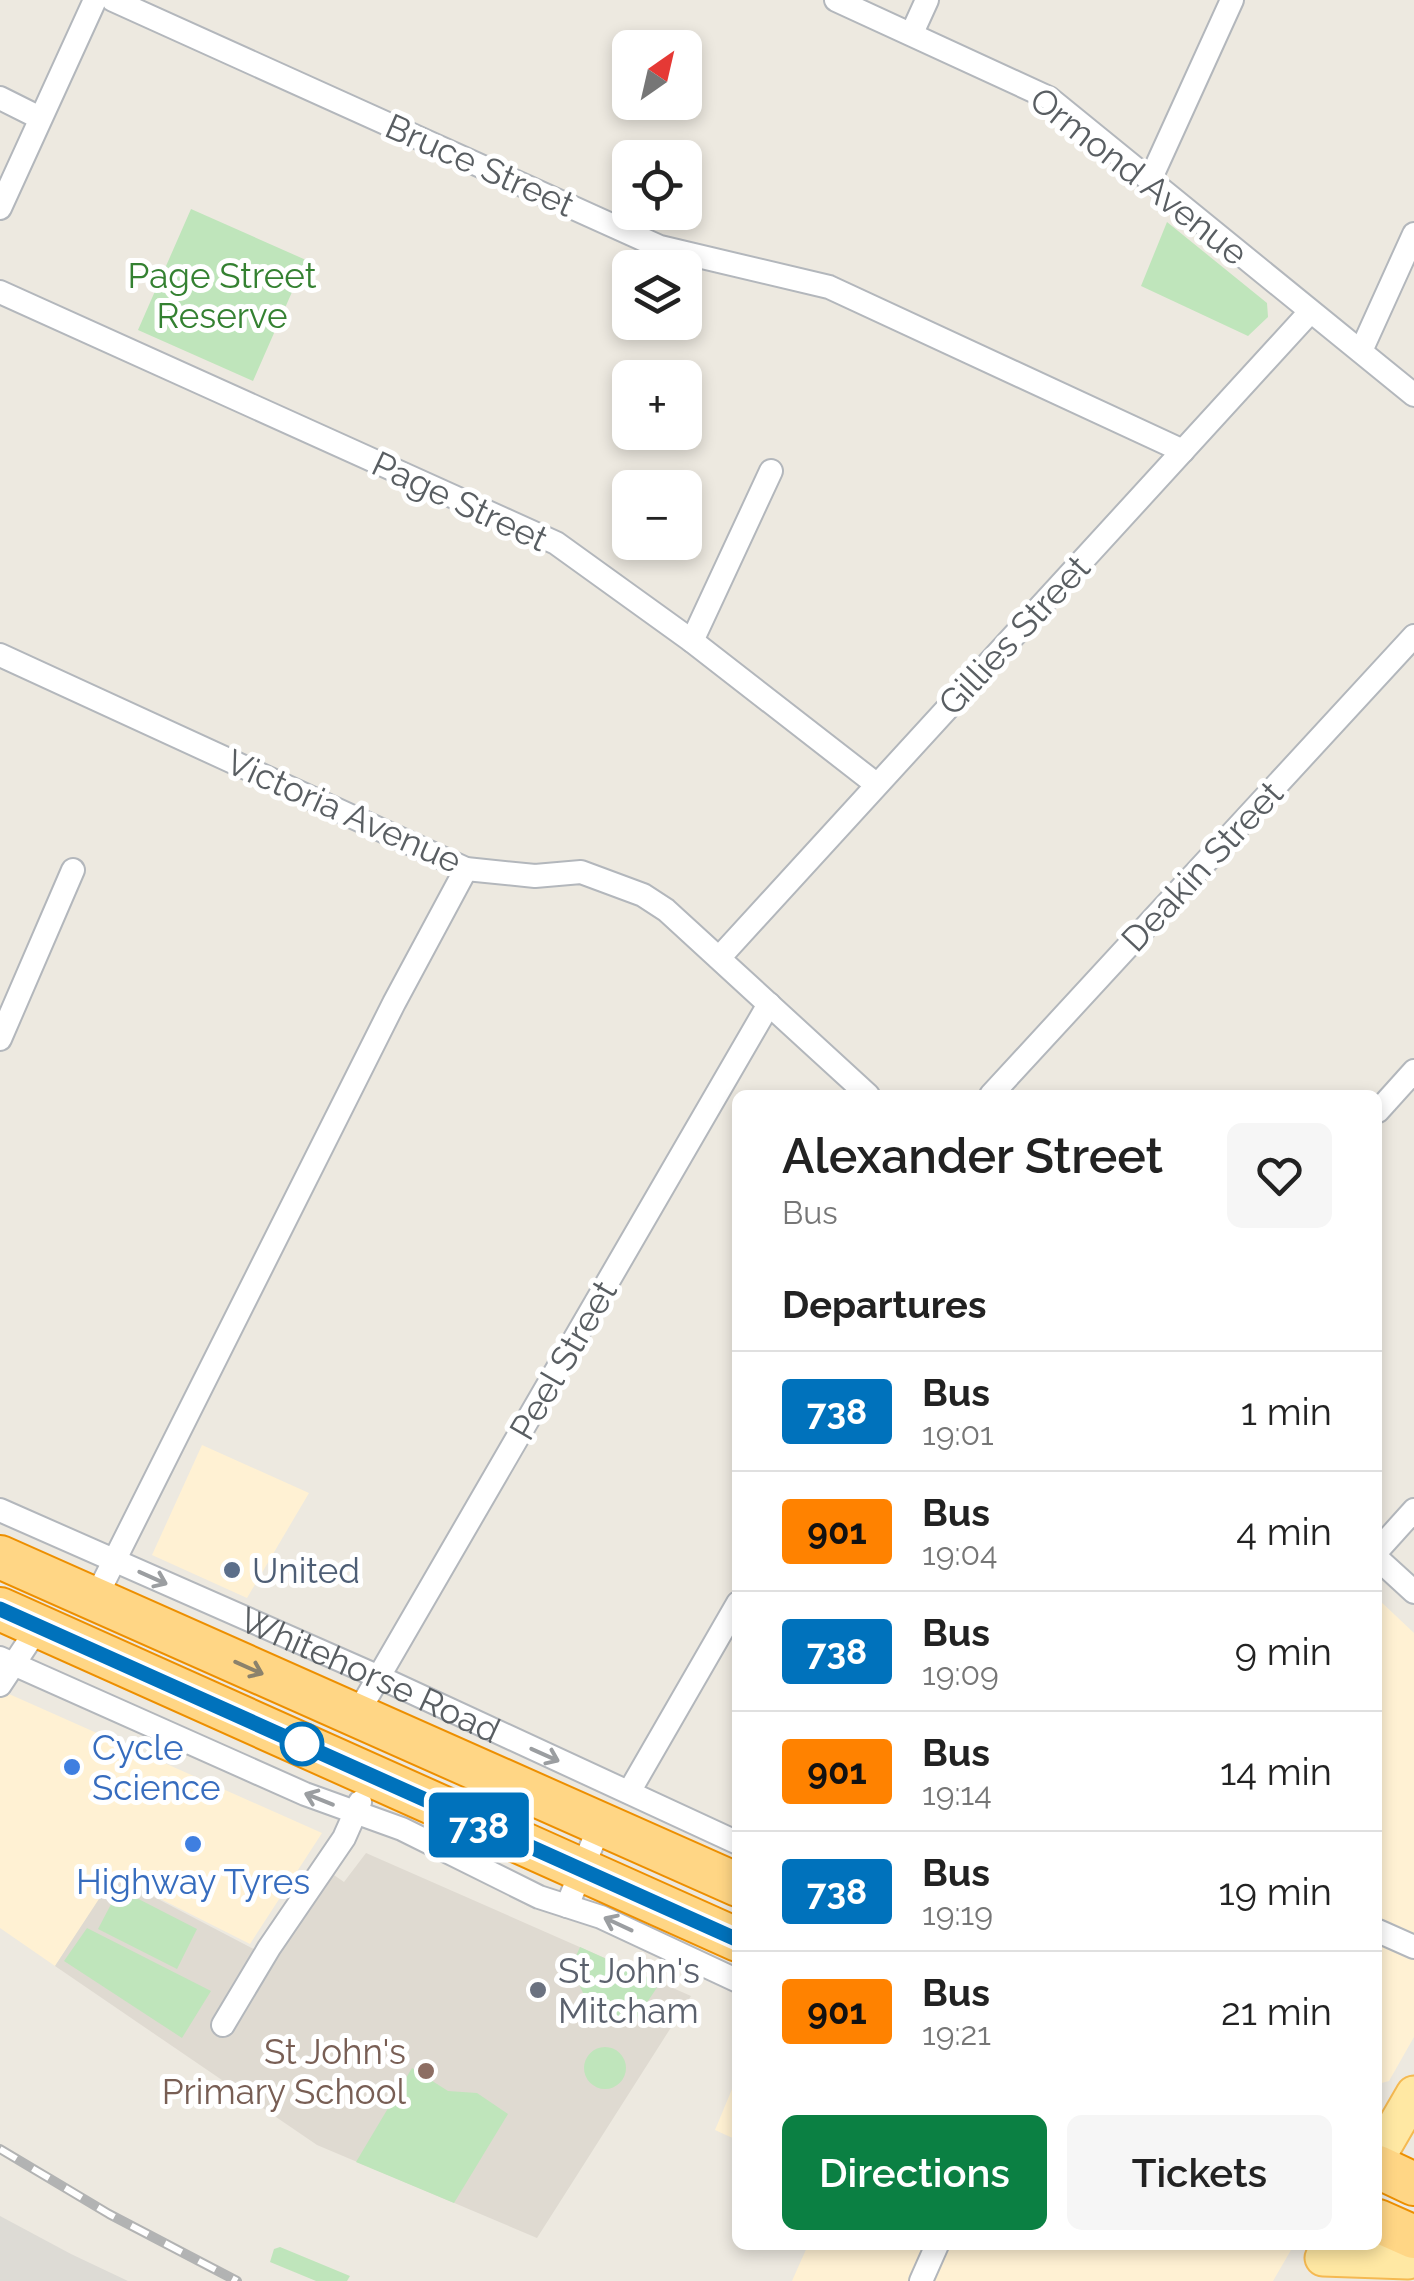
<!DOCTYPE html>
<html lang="en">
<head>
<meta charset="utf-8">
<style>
	:root { --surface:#fff; --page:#f6f6f6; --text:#222; --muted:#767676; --line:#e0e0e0; --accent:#0b8043 }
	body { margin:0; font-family:Raleway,sans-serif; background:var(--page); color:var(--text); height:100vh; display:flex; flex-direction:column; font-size:38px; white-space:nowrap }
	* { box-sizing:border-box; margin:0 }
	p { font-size:32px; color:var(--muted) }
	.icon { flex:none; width:55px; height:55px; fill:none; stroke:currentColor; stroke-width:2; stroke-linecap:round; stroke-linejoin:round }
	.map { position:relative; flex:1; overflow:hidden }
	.sheet { position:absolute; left:732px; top:1090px; width:650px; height:1160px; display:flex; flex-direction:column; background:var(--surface); border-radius:15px; box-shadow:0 5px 15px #0003 }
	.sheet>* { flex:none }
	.badge { padding:0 20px; border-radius:8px; font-size:35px; line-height:65px }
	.needle { width:65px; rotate:34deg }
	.controls { position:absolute; left:612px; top:30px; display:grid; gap:20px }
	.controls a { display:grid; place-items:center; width:90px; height:90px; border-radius:15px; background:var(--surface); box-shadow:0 5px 15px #0003; font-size:50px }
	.map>.badge { position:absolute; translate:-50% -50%; box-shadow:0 0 0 5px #fff }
	h2 { padding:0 50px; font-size:38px; line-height:90px }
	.round { display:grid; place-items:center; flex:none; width:105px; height:105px; border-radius:15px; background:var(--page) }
	.overview { display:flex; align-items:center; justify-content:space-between; height:170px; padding:0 50px }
	h1 { font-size:48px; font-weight:600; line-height:75px }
	.primary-button { display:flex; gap:20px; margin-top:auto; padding:20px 50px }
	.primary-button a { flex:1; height:115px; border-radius:15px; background:var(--accent); color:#fff; font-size:40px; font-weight:600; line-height:115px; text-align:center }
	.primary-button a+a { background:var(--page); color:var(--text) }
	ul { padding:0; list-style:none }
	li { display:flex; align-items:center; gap:30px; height:120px; padding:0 50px; border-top:2px solid var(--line) }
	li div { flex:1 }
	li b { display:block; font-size:38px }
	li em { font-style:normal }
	li .badge { min-width:110px; font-weight:700; text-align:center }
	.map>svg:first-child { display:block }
	.commercial { fill:#fff1d3 }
	.industrial { fill:#dddbd5 }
	.education { fill:#dfdad1 }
	.green { fill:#bfe5bb }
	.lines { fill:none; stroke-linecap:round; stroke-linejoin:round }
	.street-casing { stroke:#b3b7bc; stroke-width:26 }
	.primary-casing { stroke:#f5b951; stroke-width:39 }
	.highway-casing { stroke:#ed8f00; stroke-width:46 }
	.street { stroke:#fff; stroke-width:22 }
	.primary { stroke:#ffe8a3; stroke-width:35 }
	.highway { stroke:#ffd685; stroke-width:42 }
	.rail-casing { stroke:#b2b3b3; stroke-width:10 }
	.rail { stroke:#fff; stroke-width:6; stroke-dasharray:19; stroke-linecap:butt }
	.oneway { stroke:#9b9ea1 }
	.oneway2 { stroke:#8b826c }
	.line-casing { stroke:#fff; stroke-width:22 }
	.line { stroke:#0072bc; stroke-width:15 }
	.service-dot { fill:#5c6f8a; stroke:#fff; stroke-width:4 }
	.stop-dot { fill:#fff; stroke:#0072bc; stroke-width:5 }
	.shop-dot { fill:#3f7fe0; stroke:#fff; stroke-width:4 }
	.worship-dot { fill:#6b7280; stroke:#fff; stroke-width:4 }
	.education-dot { fill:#8d6e63; stroke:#fff; stroke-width:4 }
	.labels { text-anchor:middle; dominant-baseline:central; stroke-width:10; stroke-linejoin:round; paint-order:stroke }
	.street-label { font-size:35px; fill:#595e62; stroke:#fff }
	.park-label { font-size:35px; fill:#348131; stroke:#fff }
	.service-label { font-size:35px; fill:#4e5e75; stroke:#fff; text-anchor:start }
	.shop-label { font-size:35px; fill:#366cbe; stroke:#fff; text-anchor:start }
	.worship-label { font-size:35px; fill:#5b616d; stroke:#fff; text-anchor:start }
	.education-label { font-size:35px; fill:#785e54; stroke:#fff; text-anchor:end }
</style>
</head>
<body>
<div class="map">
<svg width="1414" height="2281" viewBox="0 0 1414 2281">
	<rect width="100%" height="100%" fill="#ede9e0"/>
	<path class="commercial" d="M 202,1445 L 309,1493 L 247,1598 L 152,1555 Z
		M 1378,1599 L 1414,1633 L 1414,2037 L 1389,2081 L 1378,2084 Z
		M 0,1690 L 322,1833 L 250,1944 L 115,1876 L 55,1966 L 0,1928 Z
		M 737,2077 L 737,2140 L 715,2130 Z
		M 808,2245 L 1280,2245 L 1291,2250 L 1273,2281 L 792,2281 Z"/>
	<path class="industrial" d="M 0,2216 L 71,2254 L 128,2281 L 0,2281 Z"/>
	<path class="education" d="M 366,1853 L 691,1996 L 537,2238 L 317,2145 L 55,1966 L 114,1876 L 273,1959 L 331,1873 L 344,1882 Z"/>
	<path class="green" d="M 191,209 L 306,260 L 253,381 L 138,330 Z
		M 1167,222 L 1267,303 L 1268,317 L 1248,336 L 1141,286 Z
		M 119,1889 L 197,1929 L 177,1969 L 98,1929 Z
		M 87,1928 L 211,1991 L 182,2038 L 64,1961 Z
		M 580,1947 L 660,1983 L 634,2022 L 616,2026 L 591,2010 L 571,1967 Z
		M584 2068a21 21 0 1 1 42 0a21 21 0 1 1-42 0Z
		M 412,2068 L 448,2091 L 477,2093 L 508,2114 L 454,2203 L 356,2162 Z
		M 280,2247 L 350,2276 L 347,2281 L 316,2281 L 270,2262 L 274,2249 Z"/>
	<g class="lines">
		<defs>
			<g id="street">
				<path d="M 113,0 L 660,247 L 829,287 L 1183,451"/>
				<path d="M 836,0 L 1049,98 L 1414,395"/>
				<path d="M 912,33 L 927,0"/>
				<path d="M 0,98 L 40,118"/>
				<path d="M 1151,178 L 1232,0"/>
				<path d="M 0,208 L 95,0"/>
				<path d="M 0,292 L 556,543 L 692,641 L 876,784"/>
				<path d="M 1361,351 L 1414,234"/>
				<path d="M 692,641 L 771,471"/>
				<path d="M 0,655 L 466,869 L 535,876 L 581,872 L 643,895 L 666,910 L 868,1095"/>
				<path d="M 719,958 L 1310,312"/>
				<path d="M 0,1039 L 73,870"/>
				<path d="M 991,1095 L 1414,636"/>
				<path d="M 1378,1111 L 1414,1071"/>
				<path id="s1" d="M 0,1510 L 379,1677 L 738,1843"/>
				<path d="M 1378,1550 L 1414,1510"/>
				<path d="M 1378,1559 L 1414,1592"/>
				<path d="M 95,1599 L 394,1003 L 466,869"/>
				<path d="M 0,1658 L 305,1794 L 402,1829 L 539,1897 L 601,1917 L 738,1981"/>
				<path d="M 0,1685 L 39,1626"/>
				<path d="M 356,1716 L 769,1004"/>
				<path d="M 629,1792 L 738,1603"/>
				<path d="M 567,1906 L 600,1825"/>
				<path d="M 1378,1931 L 1414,1947"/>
				<path d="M 223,2025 L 269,1948 L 344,1838 L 360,1802"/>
				<path d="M 921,2281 L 937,2245"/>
			</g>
			<path id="primary" d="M 1378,2156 L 1414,2094
				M 1323,2258 L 1408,2261 L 1414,2257"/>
			<path id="highway" d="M 0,1557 L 738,1885
				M 0,1609 L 738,1940
				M 1378,2167 L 1414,2184
				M 1378,2221 L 1414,2237"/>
		</defs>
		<use href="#street" class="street-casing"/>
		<use href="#primary" class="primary-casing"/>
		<use href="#highway" class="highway-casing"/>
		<use href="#street" class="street"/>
		<use href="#primary" class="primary"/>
		<use href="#highway" class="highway"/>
		<defs>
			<path id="rail" d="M 0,2149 L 109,2214 L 237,2281"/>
		</defs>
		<use href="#rail" class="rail-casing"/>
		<use href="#rail" class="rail"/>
	</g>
	<defs><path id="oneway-shaft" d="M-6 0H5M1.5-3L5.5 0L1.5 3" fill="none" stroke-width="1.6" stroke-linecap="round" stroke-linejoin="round" transform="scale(2.5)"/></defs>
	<g class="oneway">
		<use href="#oneway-shaft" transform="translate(153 1578) rotate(24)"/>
		<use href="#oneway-shaft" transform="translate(545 1755) rotate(24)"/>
		<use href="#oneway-shaft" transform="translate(319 1799) rotate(-158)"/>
		<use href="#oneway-shaft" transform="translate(618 1924) rotate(-155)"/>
	</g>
	<use class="oneway2" href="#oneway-shaft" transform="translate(249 1668) rotate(24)"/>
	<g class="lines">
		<defs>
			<path id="line" d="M 0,1609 L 738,1940"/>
		</defs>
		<use href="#line" class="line-casing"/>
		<use href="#line" class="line"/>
	</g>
	<circle class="service-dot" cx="232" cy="1570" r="10"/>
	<circle class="stop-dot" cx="302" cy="1744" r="20"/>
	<g class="shop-dot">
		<circle cx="72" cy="1767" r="10"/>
		<circle cx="193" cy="1844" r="10"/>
	</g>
	<circle class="worship-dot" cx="538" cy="1990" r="10"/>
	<circle class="education-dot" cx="426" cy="2071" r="10"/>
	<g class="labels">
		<g class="street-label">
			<text transform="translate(480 165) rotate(24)">Bruce Street</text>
			<text transform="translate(1139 176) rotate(38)">Ormond Avenue</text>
			<text transform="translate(460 501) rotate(25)">Page Street</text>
			<text transform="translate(1014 635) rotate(-47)">Gillies Street</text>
			<text transform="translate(344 811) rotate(24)">Victoria Avenue</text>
			<text transform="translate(1202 866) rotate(-47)">Deakin Street</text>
			<text transform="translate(563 1360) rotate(-60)">Peel Street</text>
			<text stroke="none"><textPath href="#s1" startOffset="405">Whitehorse Road</textPath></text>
		</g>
		<g class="park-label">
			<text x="222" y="275">Page Street<tspan x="222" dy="40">Reserve</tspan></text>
		</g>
		<g class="service-label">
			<text x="252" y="1570">United</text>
		</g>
		<g class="shop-label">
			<text x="92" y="1747">Cycle<tspan x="92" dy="40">Science</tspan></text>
			<text x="193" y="1881" text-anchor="middle">Highway Tyres</text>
		</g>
		<g class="worship-label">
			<text x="558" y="1970">St John's<tspan x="558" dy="40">Mitcham</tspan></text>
		</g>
		<g class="education-label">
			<text x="406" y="2051">St John's<tspan x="406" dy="40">Primary School</tspan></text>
		</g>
	</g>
</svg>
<div class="controls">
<a><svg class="needle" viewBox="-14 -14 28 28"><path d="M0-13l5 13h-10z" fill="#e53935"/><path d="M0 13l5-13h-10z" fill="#767676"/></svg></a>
<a><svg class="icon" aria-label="locate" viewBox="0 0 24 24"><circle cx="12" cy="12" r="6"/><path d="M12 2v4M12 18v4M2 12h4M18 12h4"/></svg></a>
<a><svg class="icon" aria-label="layers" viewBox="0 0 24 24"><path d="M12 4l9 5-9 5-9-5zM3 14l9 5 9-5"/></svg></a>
<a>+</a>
<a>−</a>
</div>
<b class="badge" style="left:479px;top:1825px;background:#0072bc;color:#fff">738</b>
<section class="sheet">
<div class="overview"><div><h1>Alexander Street</h1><p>Bus</p></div><a class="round"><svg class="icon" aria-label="heart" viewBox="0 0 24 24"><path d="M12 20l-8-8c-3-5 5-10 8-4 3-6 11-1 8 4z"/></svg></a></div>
<h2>Departures</h2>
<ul>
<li><span class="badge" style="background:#0072bc;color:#fff">738</span><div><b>Bus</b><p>19:01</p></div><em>1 min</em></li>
<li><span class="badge" style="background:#ff8200;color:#111">901</span><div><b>Bus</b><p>19:04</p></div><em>4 min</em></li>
<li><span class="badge" style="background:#0072bc;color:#fff">738</span><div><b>Bus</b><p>19:09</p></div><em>9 min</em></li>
<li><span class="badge" style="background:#ff8200;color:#111">901</span><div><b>Bus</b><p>19:14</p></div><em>14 min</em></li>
<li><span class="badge" style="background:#0072bc;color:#fff">738</span><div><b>Bus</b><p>19:19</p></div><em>19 min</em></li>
<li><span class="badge" style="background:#ff8200;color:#111">901</span><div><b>Bus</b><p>19:21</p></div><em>21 min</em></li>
</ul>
<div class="primary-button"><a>Directions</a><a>Tickets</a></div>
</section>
</div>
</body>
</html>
